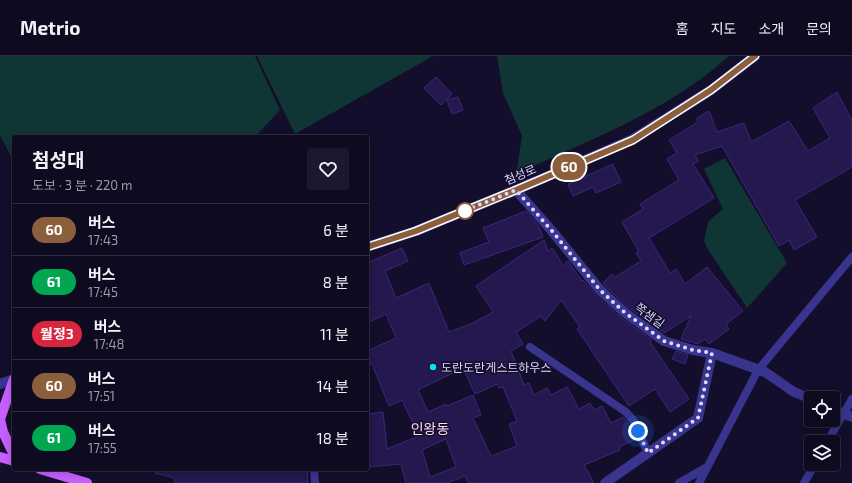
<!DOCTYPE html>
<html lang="ko">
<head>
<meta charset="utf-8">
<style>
	:root { --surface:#0e0a20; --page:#1c182d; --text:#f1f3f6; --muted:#9b9aa5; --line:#2e2b3e }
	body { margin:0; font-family:"Exo 2","Noto Sans KR",sans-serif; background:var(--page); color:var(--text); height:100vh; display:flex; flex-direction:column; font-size:15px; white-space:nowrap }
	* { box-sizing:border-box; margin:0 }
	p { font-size:13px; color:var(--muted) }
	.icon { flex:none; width:22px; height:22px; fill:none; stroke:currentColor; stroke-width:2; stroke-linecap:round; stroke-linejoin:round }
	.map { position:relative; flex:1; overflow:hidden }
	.sheet { position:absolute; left:12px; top:79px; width:357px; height:336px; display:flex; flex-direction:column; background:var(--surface); border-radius:4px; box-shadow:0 2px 10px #0003,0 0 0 1px var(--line) }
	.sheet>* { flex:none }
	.badge { padding:0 8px; border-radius:13px; font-size:14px; line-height:26px }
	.buttons { position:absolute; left:804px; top:335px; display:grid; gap:8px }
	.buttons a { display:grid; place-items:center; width:36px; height:36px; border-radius:4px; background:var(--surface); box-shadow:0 2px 10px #0003,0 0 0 1px var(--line); font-size:20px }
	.you { position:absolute; width:20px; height:20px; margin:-10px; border:3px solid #fff; border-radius:50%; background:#1a73e8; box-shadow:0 0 0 6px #1a73e833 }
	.map>.badge { position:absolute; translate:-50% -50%; box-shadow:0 0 0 2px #fff }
	.round { display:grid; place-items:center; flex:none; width:42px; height:42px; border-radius:4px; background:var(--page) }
	.summary { display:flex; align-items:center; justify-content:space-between; height:68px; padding:0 20px }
	h1 { font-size:19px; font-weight:700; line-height:30px }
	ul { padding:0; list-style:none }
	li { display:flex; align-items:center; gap:12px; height:52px; padding:0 20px; border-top:1px solid var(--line) }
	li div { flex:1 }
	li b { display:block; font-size:15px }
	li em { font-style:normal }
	li .badge { min-width:44px; font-weight:700; text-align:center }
	header { display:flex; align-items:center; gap:24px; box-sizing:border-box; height:56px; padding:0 20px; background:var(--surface); border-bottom:1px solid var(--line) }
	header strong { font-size:19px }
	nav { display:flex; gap:22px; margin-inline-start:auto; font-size:14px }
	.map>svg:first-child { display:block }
	.green { fill:#103535 }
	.building { fill:#24184e; stroke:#3a287c; fill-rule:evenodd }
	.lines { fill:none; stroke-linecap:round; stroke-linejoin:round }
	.service { stroke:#39348e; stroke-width:8 }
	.minor { stroke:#39348e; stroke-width:10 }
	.tertiary { stroke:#39348e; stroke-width:10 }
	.primary { stroke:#c65fff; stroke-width:10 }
	.line-casing { stroke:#fff; stroke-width:9 }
	.line { stroke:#8b5e3c; stroke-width:6 }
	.walk { stroke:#ddd8ff; stroke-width:4; stroke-dasharray:0 7.2 }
	.stop-dot { fill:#fff; stroke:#8b5e3c; stroke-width:2 }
	.poi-dot { fill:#04e2ff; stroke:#130e2b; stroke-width:1.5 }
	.labels { text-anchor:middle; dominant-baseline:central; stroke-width:3; stroke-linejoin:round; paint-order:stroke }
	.street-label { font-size:12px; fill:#ddd8ff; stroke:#130e2b }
	.poi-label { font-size:12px; fill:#ddd8ff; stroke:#130e2b; text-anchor:start }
	.quarter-label { font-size:14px; fill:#ffdaf1; stroke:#130e2b }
</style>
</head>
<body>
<header>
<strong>Metrio</strong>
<nav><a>홈</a><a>지도</a><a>소개</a><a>문의</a></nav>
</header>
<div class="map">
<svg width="852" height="427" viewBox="0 0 852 427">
	<rect width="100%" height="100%" fill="#130e2b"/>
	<path class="green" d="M 0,0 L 255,0 L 280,54 L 255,81 L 14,81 L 14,107 L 0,79 Z
		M 257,0 L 433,0 L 295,78 Z
		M 497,0 L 729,0 C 672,52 597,81 527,113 L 517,113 L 522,80 L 503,37 Z
		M 725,102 L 787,207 L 747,252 L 709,195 L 704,185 L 708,166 L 723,153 L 704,113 Z"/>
	<path class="building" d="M 436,21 L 452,38 L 441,49 L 424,32 Z
		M 837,36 L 852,64 L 852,111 L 795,144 L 817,181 L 794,194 L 789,184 L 779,190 L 722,90 L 695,99 L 699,105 L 693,108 L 714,142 L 649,182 L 670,217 L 676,213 L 685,228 L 707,211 L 743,255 L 726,268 L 729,273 L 709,288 L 705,283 L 698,288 L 681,283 L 691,260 L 664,277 L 628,251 L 605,230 L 603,227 L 612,218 L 615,221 L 641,205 L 636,197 L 639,196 L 622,166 L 643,153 L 640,148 L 679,124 L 667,103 L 677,97 L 669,84 L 698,66 L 697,62 L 709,55 L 717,76 L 744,67 L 751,86 L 789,65 L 808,95 L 830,82 L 813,52 Z
		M 458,41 L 463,54 L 452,58 L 447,44 Z
		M 613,108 L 621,126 L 596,137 L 593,131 L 573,140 L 568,128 Z
		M 526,155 L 538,169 L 543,181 L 464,209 L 460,197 L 489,186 L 483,172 Z
		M 544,184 L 548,195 L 552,192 L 563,209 L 568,205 L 582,225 L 583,224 L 596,239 L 620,261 L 652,284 L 650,286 L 689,343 L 670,356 L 655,333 L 629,350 L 577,273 L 580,271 L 561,244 L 545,265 L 541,260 L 516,276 L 523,288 L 511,295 L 524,329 L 529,327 L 534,339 L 547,332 L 551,339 L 567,331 L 579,353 L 590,347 L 594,354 L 602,350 L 611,367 L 623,361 L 628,367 L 636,383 L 619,391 L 620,394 L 584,409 L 594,427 L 468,427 L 465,420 L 447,427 L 406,427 L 401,408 L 367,411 L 367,358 L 383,356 L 387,393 L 419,380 L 402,344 L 389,350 L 372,308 L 370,308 L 367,301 L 367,295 L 396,282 L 386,258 L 367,267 L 367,207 L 402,192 L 408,205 L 385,215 L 396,242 L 429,227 L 449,276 L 473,267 L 493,256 L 476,230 ZM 463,312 L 475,338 L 497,328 L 499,332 L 503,331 L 517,365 L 509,368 L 517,390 L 491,400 L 473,362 L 481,359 L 473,339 L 447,350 L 446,348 L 428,356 L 418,334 ZM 446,383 L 456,411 L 430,421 L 422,394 Z
		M 676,295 L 688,299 L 685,308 L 672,303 Z
		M 156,413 L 203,413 L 203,416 L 216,413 L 307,413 L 308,427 L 175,427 L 174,422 L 155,417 Z"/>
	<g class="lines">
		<path class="service" d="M 530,291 L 626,356 L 633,364 L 648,397
			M 827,386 L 852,343
			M 314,413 L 315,427
			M 679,427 L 707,411
			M 699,427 L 758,314 L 852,201
			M 804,427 L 815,408"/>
		<path class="minor" d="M 516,134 L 552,175 L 600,234 L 624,256 L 664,285 L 693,294 L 712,297 L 765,316 L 794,336 L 811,343
			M 833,353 L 852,361
			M 605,427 L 698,362 L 712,297"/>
		<path class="tertiary" d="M 367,191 L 416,175 L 516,134 L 633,83 L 711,34 L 755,0
			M 0,328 L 14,323"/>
		<path class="primary" d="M 0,363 L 14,323
			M 0,363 L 3,376 L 14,399
			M 0,401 L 14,405
			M 40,413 L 87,427"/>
	</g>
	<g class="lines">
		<defs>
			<path id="line" d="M 367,191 L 416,175 L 445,163 L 516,134 L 633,84 L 711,34 L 755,0"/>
		</defs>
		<use href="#line" class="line-casing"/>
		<use href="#line" class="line"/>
		<path class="walk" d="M 465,155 L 459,157 L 516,134 L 552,175 L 600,234 L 624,256 L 664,285 L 693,294 L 712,297 L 698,362 L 648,397 L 638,375"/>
	</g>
	<circle class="stop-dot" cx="465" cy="155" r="8"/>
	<circle class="poi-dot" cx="433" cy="311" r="4"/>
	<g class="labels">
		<g class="street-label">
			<text transform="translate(520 118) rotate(-23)">첨성로</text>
			<text transform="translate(650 259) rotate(36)">쪽샘길</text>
		</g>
		<g class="poi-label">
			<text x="441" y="311">도란도란게스트하우스</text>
		</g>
		<g class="quarter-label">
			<text x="430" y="372">인왕동</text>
		</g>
	</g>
</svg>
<div class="buttons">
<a><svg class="icon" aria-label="locate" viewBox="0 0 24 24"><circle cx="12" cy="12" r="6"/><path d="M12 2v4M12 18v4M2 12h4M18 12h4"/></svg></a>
<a><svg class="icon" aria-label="layers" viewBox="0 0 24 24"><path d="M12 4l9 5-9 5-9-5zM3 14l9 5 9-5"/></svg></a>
</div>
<div class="you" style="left:638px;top:375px"></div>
<b class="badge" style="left:569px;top:111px;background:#8b5e3c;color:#fff">60</b>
<section class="sheet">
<div class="summary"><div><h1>첨성대</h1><p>도보 · 3 분 · 220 m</p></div><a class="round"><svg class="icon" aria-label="heart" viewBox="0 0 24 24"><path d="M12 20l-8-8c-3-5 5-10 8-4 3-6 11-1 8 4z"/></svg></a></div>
<ul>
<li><span class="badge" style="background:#8b5e3c;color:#fff">60</span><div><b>버스</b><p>17:43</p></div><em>6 분</em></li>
<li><span class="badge" style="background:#00a651;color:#fff">61</span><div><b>버스</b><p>17:45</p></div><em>8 분</em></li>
<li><span class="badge" style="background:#d7263d;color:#fff">월정3</span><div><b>버스</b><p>17:48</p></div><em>11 분</em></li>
<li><span class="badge" style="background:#8b5e3c;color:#fff">60</span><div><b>버스</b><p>17:51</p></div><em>14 분</em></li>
<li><span class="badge" style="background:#00a651;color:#fff">61</span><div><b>버스</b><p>17:55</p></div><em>18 분</em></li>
</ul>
</section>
</div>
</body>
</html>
